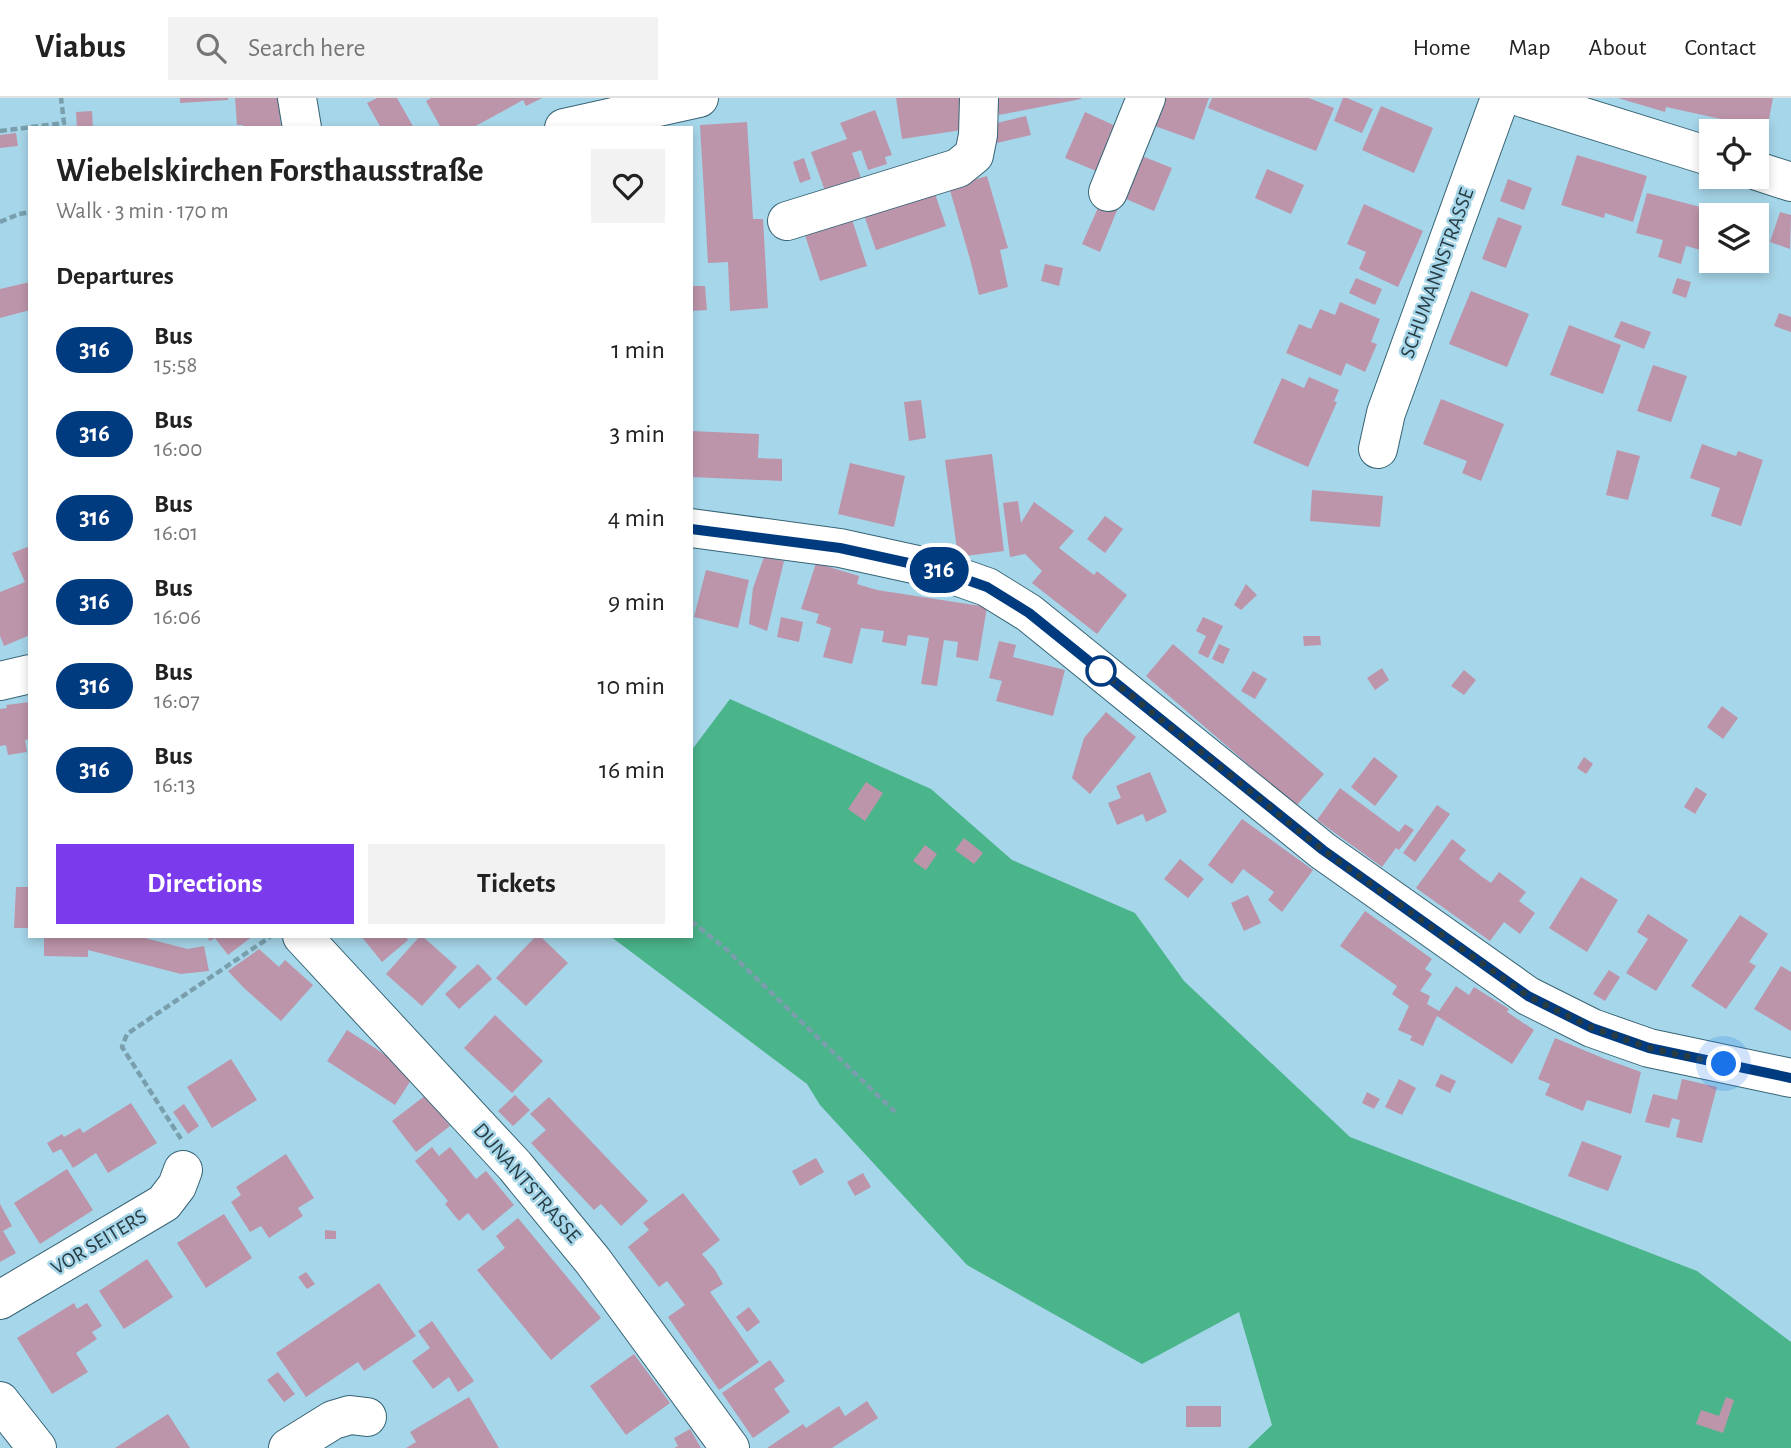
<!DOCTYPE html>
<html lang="en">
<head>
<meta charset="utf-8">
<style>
	:root { --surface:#fff; --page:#f2f2f2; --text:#222; --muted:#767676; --line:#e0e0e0; --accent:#7c3aed }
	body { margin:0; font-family:"Alegreya Sans",sans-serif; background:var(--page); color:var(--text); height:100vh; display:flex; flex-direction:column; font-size:26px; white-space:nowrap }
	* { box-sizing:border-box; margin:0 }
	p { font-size:23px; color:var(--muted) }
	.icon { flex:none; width:38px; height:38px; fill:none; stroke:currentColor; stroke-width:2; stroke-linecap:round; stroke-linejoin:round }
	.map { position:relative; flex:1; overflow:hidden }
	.side { position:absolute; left:28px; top:28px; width:665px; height:812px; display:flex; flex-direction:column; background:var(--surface); border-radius:0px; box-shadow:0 4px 10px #0003 }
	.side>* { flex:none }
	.badge { padding:0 14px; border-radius:23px; font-size:24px; line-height:46px }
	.tools { position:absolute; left:1699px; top:21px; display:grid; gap:14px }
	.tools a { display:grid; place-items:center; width:70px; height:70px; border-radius:0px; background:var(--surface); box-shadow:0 4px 10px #0003; font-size:35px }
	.you { position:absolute; width:35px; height:35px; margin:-18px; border:5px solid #fff; border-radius:50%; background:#1a73e8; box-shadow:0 0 0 10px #1a73e833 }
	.map>.badge { position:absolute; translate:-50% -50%; box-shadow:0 0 0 4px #fff }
	h2 { padding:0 28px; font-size:26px; line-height:63px }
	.round { display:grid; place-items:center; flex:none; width:74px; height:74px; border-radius:0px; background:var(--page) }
	.summary { display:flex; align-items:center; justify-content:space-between; height:119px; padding:0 28px }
	h1 { font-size:33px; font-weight:600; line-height:52px }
	.button { display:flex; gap:14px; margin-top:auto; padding:14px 28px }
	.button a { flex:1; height:80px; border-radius:0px; background:var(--accent); color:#fff; font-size:28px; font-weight:600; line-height:80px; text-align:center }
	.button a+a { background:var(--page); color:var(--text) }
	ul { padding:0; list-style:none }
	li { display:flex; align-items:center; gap:21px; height:84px; padding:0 28px }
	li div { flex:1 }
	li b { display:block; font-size:26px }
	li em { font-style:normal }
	li .badge { min-width:77px; font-weight:700; text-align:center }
	header { display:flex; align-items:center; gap:42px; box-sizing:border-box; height:98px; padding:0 35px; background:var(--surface); border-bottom:2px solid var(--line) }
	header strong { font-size:33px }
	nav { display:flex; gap:38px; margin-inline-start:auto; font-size:24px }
	.search { width:490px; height:63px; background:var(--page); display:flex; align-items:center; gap:18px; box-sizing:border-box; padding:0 24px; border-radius:0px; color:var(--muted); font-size:26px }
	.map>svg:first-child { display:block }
	.green { fill:#4ab48a }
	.building { fill:#bd95ab }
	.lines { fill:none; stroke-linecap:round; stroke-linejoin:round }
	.minor-casing { stroke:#376475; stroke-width:40 }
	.path { stroke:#799fad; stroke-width:4.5; stroke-dasharray:7 3.5; stroke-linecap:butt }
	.minor { stroke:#fff; stroke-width:38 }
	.line-casing { stroke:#fff; stroke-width:16 }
	.line { stroke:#003b80; stroke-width:10 }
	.walk { stroke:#283c43; stroke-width:7; stroke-dasharray:0 12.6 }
	.stop-dot { fill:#fff; stroke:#003b80; stroke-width:3.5 }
	.labels { text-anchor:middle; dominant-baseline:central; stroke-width:5; stroke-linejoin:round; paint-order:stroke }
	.street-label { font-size:21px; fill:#283c43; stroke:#a6d6e9 }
</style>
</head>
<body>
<header>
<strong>Viabus</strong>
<div class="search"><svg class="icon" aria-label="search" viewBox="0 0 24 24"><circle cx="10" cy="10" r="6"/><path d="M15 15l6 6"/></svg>Search here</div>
<nav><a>Home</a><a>Map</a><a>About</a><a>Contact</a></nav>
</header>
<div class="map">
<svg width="1791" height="1350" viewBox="0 0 1791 1350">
	<rect width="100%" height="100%" fill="#a6d6e9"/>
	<path class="green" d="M 730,601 L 931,691 L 1012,762 L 1135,815 L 1184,883 L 1350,1039 L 1697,1173 L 1791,1244 L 1791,1350 L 1248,1350 L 1272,1327 L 1239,1214 L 1142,1266 L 967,1167 L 820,1007 L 807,986 L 610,838 L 691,838 L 691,653 Z"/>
	<path class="building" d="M 180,0 L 228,0 L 228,2 L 180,5 Z
		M 235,0 L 279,0 L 281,30 L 243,30 L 243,27 L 237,27 Z
		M 377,0 L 397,0 L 414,30 L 381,30 L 367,5 Z
		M 431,0 L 542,0 L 526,8 L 523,2 L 472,30 L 441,30 L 426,3 Z
		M 896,0 L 961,0 L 962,32 L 902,41 Z
		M 996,0 L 1081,0 L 1081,1 L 999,17 Z
		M 1159,0 L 1209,0 L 1194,42 L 1149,26 Z
		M 1212,0 L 1309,0 L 1334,10 L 1316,53 L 1208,10 Z
		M 1343,0 L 1347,0 L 1373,11 L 1362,35 L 1334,23 Z
		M 1618,0 L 1773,0 L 1767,31 L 1666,9 L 1665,14 Z
		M 1381,8 L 1433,30 L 1414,75 L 1362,52 Z
		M 875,12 L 892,57 L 885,59 L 887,66 L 868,72 L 861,52 L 852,55 L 861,80 L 825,93 L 811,54 L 847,41 L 840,25 Z
		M 92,13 L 93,30 L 77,30 L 76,14 Z
		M 1085,14 L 1120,30 L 1101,75 L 1065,60 Z
		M 1026,18 L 1031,37 L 997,45 L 992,26 Z
		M 747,24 L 753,121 L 763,121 L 768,210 L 730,213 L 728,164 L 708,165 L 700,27 Z
		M 16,35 L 18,48 L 0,50 L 0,37 Z
		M 1137,56 L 1172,70 L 1154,113 L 1119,98 Z
		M 1577,57 L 1647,78 L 1633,124 L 1605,115 L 1604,120 L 1561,107 Z
		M 804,60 L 811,81 L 800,85 L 793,64 Z
		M 1267,71 L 1304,87 L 1291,116 L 1255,100 Z
		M 987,78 L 1008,150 L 1000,152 L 1008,189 L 979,197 L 970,161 L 949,89 Z
		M 1508,81 L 1532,90 L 1524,112 L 1500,103 Z
		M 933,90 L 946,128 L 876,152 L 863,114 Z
		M 1647,95 L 1727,116 L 1712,117 L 1712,155 L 1686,148 L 1681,166 L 1658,159 L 1663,142 L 1636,135 Z
		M 1101,103 L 1118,110 L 1100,154 L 1082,146 Z
		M 1364,106 L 1423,133 L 1398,189 L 1359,171 L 1366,154 L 1347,146 Z
		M 1780,114 L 1791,117 L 1790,151 L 1770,144 Z
		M 850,115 L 867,168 L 820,183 L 803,131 Z
		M 1498,119 L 1522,128 L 1506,170 L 1482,161 Z
		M 1757,137 L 1768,140 L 1760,168 L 1745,164 L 1757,163 Z
		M 1045,166 L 1063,170 L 1059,188 L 1041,183 Z
		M 1356,180 L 1382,191 L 1375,207 L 1349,195 Z
		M 1677,180 L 1691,184 L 1686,200 L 1672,195 Z
		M 30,184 L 30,212 L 0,220 L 0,191 Z
		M 691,188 L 705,188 L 707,212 L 691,213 Z
		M 1471,193 L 1529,216 L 1507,269 L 1449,246 Z
		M 1340,204 L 1380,221 L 1371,244 L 1377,246 L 1365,274 L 1346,265 L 1341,278 L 1286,255 L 1299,226 L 1311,231 L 1320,211 L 1335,217 Z
		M 1779,215 L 1791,219 L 1791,234 L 1774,228 Z
		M 1621,223 L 1651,234 L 1644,251 L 1614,239 Z
		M 1569,227 L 1621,247 L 1603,296 L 1550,277 Z
		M 1653,267 L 1687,278 L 1671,324 L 1637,313 Z
		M 1309,279 L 1339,292 L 1334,303 L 1337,304 L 1308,369 L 1253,345 L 1282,280 L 1304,290 Z
		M 1441,301 L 1504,326 L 1481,383 L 1462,375 L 1467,363 L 1423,346 Z
		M 921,302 L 926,340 L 909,343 L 904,304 Z
		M 691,333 L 759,336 L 758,360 L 782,361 L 782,383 L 691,379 Z
		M 1702,346 L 1736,358 L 1738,353 L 1763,362 L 1741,428 L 1711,418 L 1720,390 L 1690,380 Z
		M 1617,352 L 1640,358 L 1628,402 L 1606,397 Z
		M 992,356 L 1004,453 L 958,459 L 945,362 Z
		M 850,365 L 905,378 L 894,429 L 838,416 Z
		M 1312,392 L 1383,398 L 1380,429 L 1310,423 Z
		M 1018,403 L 1021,425 L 1034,404 L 1074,433 L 1059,450 L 1094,477 L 1097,473 L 1127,497 L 1097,536 L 1032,485 L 1042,473 L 1025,456 L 1010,459 L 1003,405 Z
		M 1105,418 L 1123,431 L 1105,455 L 1087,441 Z
		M 30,448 L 30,537 L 4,548 L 0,538 L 0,494 L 25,484 L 12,455 Z
		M 764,459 L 784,463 L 767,533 L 749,526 L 753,490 Z
		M 816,465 L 859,478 L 857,486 L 877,492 L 987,509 L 978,563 L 956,559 L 958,544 L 944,542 L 937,588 L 921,586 L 929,540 L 908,537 L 906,548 L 882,544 L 884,533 L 861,530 L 852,566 L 823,559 L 831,530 L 816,525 L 819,516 L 801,511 Z
		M 706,472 L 749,482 L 738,530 L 694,519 Z
		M 1246,486 L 1257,497 L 1241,512 L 1234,507 Z
		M 781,519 L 803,524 L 799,544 L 777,539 Z
		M 1203,519 L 1223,528 L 1208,560 L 1198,555 L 1206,538 L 1196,533 Z
		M 1303,538 L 1320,538 L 1321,547 L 1304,548 Z
		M 999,543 L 1016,547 L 1013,559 L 1065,572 L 1053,618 L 996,603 L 1002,583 L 989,580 Z
		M 1173,546 L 1324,676 L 1296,708 L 1146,578 Z
		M 1219,546 L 1230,551 L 1223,566 L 1212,561 Z
		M 1382,570 L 1389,582 L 1375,592 L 1367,580 Z
		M 1464,572 L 1476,582 L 1464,597 L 1451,588 Z
		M 1253,573 L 1267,581 L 1255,601 L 1241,593 Z
		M 30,604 L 30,641 L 25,642 L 27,654 L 8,657 L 6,647 L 0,648 L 0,611 L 7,610 L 6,607 Z
		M 1722,608 L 1738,620 L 1723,641 L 1707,629 Z
		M 1106,614 L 1136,639 L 1090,696 L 1072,680 L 1084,640 Z
		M 1374,659 L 1398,678 L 1375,708 L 1351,689 Z
		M 1584,659 L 1593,666 L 1586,676 L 1577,670 Z
		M 1150,674 L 1167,714 L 1146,724 L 1143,716 L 1117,727 L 1108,705 L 1121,700 L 1116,688 Z
		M 866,684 L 883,695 L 865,723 L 848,711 Z
		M 1696,689 L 1707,696 L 1695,716 L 1684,709 Z
		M 1340,690 L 1399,734 L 1405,726 L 1414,732 L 1399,752 L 1396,750 L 1382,769 L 1317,722 Z
		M 1437,707 L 1450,716 L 1415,764 L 1403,755 Z
		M 1242,721 L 1313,772 L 1282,814 L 1268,802 L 1274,794 L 1243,771 L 1232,786 L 1208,767 Z
		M 964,740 L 983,755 L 974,766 L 955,752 Z
		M 1452,741 L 1466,752 L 1459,761 L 1481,778 L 1491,785 L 1499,774 L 1526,794 L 1519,803 L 1535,815 L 1520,836 L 1504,824 L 1490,843 L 1416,790 Z
		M 925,747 L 937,756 L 926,772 L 913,763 Z
		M 1180,761 L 1204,781 L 1188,800 L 1164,781 Z
		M 1581,779 L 1618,802 L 1587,854 L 1549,830 Z
		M 16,789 L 30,789 L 30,830 L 14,830 Z
		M 1248,797 L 1261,825 L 1244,833 L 1231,805 Z
		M 1365,813 L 1432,861 L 1425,871 L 1432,876 L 1420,893 L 1430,898 L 1427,906 L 1439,913 L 1456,888 L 1469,897 L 1474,889 L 1509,911 L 1507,914 L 1534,932 L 1512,966 L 1437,918 L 1423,948 L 1410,942 L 1412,938 L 1398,932 L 1409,908 L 1392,896 L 1397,888 L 1340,848 Z
		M 1648,816 L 1688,842 L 1656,893 L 1626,875 L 1648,841 L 1637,834 Z
		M 1740,817 L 1768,836 L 1749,864 L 1756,868 L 1726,911 L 1691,888 Z
		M 44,838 L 137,838 L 188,851 L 204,848 L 209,873 L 181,876 L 88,852 L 88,859 L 44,858 Z
		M 206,838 L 253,838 L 228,857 L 215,840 L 210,843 Z
		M 361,838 L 405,838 L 408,842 L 382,864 Z
		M 420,838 L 422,838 L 457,869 L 422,908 L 386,876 Z
		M 536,838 L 540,838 L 568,865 L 526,908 L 496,880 Z
		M 259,851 L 279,869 L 285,862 L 313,887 L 281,923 L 244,890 L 228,873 Z
		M 478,866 L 492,881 L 459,911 L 445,896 Z
		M 1781,868 L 1791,874 L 1791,933 L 1754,911 Z
		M 1609,872 L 1620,879 L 1605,903 L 1593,896 Z
		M 495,917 L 543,963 L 512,995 L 464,950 Z
		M 347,932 L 415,976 L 395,1007 L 327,963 Z
		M 1555,940 L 1605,961 L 1641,974 L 1631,1016 L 1587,1002 L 1583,1013 L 1545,997 L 1550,986 L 1538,981 Z
		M 231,961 L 257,1002 L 212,1030 L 187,989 Z
		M 1441,976 L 1456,983 L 1450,995 L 1435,988 Z
		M 1399,981 L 1416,990 L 1402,1017 L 1385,1009 Z
		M 1682,981 L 1717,989 L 1702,1045 L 1676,1039 L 1680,1022 L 1672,1020 L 1669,1030 L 1645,1024 L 1653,996 L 1677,1002 Z
		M 1367,994 L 1380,1001 L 1374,1011 L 1362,1005 Z
		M 426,997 L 450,1028 L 416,1054 L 392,1023 Z
		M 515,997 L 530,1012 L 513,1028 L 498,1013 Z
		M 549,999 L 648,1103 L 621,1128 L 601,1106 L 594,1112 L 531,1045 L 546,1032 L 530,1016 Z
		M 131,1005 L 157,1045 L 108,1075 L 96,1055 L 73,1070 L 61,1051 L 53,1055 L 47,1045 L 62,1036 L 64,1039 L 80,1030 L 83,1035 Z
		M 184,1006 L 199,1028 L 188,1036 L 173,1014 Z
		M 1582,1043 L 1622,1058 L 1608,1093 L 1568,1078 Z
		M 432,1049 L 439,1058 L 450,1049 L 476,1081 L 486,1073 L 514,1107 L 483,1133 L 468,1115 L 459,1123 L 445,1106 L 448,1103 L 415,1063 Z
		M 286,1056 L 314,1100 L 298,1110 L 303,1118 L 269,1140 L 261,1128 L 250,1134 L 231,1104 L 241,1097 L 236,1089 Z
		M 816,1060 L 824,1074 L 800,1088 L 792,1073 Z
		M 67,1071 L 93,1112 L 40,1146 L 14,1105 Z
		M 863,1075 L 871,1089 L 855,1098 L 847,1084 Z
		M 683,1095 L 720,1142 L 702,1156 L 715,1172 L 723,1186 L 710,1194 L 759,1264 L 719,1292 L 668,1219 L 685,1207 L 667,1183 L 659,1189 L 628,1149 L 649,1132 L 643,1125 Z
		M 0,1106 L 12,1128 L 3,1133 L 16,1155 L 0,1164 Z
		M 224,1116 L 252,1160 L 206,1190 L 177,1145 Z
		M 518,1120 L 601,1220 L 551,1262 L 477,1172 L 505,1150 L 496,1138 Z
		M 325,1132 L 336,1133 L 336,1141 L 325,1141 Z
		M 147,1161 L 173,1199 L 124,1231 L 99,1193 Z
		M 306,1174 L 315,1186 L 307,1191 L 298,1179 Z
		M 379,1185 L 416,1238 L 364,1273 L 358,1264 L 306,1299 L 276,1255 Z
		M 74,1205 L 77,1211 L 87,1205 L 102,1228 L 92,1234 L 97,1241 L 76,1255 L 88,1274 L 52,1296 L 17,1240 Z
		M 749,1209 L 760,1224 L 747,1234 L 736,1219 Z
		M 432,1223 L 474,1283 L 458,1294 L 449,1279 L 433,1291 L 412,1263 L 430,1250 L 418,1233 Z
		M 634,1256 L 670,1305 L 626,1337 L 590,1288 Z
		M 770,1262 L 785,1283 L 774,1291 L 790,1314 L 753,1340 L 722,1295 Z
		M 278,1274 L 295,1296 L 284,1304 L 267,1282 Z
		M 469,1299 L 499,1350 L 406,1350 L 416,1344 L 410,1334 Z
		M 1726,1299 L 1734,1302 L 1723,1335 L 1696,1326 L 1701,1312 L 1719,1318 Z
		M 867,1303 L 878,1320 L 832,1350 L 767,1350 L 803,1326 L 806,1330 L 839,1308 L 845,1318 Z
		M 1186,1308 L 1221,1308 L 1221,1329 L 1186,1329 Z
		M 168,1316 L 190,1350 L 115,1350 Z
		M 690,1331 L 701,1350 L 674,1350 L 678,1348 L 674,1340 Z"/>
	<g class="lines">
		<defs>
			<path id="minor" d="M 297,0 L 302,30
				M 1523,0 L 1712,59
				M 564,30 L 699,0
				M 1757,73 L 1791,84
				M 1108,94 L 1146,0
				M 787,123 L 958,70 L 974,57 L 978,37 L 979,0
				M 1378,351 L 1386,315 L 1500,0
				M 691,430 L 840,450 L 936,471 L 987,489 L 1029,515 L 1323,753 L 1528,898 L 1592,930 L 1649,950 L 1791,980
				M 0,583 L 30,576
				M 302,838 L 515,1068 L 593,1163 L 730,1350
				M 0,1202 L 164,1105 L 177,1088 L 183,1072
				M 0,1303 L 37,1350
				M 288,1350 L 333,1322 L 350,1317 L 367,1319"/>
		</defs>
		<use href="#minor" class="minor-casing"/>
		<path class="path" d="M 0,33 L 64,25 L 61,0
			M 0,124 L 19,116 L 30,114
			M 691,823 L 726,851 L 895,1014
			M 181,1041 L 122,949 L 127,936 L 270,839"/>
		<use href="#minor" class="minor"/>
	</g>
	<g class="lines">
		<defs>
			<path id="line" d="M 691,431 L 840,450 L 936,471 L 987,489 L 1029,515 L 1323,752 L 1528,898 L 1592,930 L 1649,950 L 1791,980"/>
		</defs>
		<use href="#line" class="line-casing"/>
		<use href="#line" class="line"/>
		<path class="walk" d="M 1101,573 L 1092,566 L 1323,752 L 1528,898 L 1592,930 L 1611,936 L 1649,950 L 1724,966"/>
	</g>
	<circle class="stop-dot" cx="1101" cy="573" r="14"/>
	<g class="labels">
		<g class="street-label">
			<text transform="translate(1437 175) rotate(-70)">SCHUMANNSTRASSE</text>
			<text transform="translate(527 1085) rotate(49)">DUNANTSTRASSE</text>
			<text transform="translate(99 1144) rotate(-31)">VOR SEITERS</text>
		</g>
	</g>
</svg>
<div class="tools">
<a><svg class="icon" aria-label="locate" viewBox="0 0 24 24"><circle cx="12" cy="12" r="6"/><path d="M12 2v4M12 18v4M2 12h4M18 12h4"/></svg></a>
<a><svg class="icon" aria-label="layers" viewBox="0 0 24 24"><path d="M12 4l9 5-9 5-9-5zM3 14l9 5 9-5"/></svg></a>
</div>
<div class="you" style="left:1724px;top:966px"></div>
<b class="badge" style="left:939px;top:472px;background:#003b80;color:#fff">316</b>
<section class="side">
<div class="summary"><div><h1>Wiebelskirchen Forsthausstraße</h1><p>Walk · 3 min · 170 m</p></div><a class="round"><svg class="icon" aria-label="heart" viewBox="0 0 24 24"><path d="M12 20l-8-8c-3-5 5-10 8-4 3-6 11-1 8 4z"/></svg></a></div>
<h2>Departures</h2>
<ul>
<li><span class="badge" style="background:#003b80;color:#fff">316</span><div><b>Bus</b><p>15:58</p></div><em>1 min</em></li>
<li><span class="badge" style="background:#003b80;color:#fff">316</span><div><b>Bus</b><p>16:00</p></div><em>3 min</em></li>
<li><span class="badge" style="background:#003b80;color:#fff">316</span><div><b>Bus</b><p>16:01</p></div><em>4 min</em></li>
<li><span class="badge" style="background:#003b80;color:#fff">316</span><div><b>Bus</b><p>16:06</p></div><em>9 min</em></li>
<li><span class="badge" style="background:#003b80;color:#fff">316</span><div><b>Bus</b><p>16:07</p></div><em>10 min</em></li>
<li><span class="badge" style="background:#003b80;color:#fff">316</span><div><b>Bus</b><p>16:13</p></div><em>16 min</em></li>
</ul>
<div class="button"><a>Directions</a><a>Tickets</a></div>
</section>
</div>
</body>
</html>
